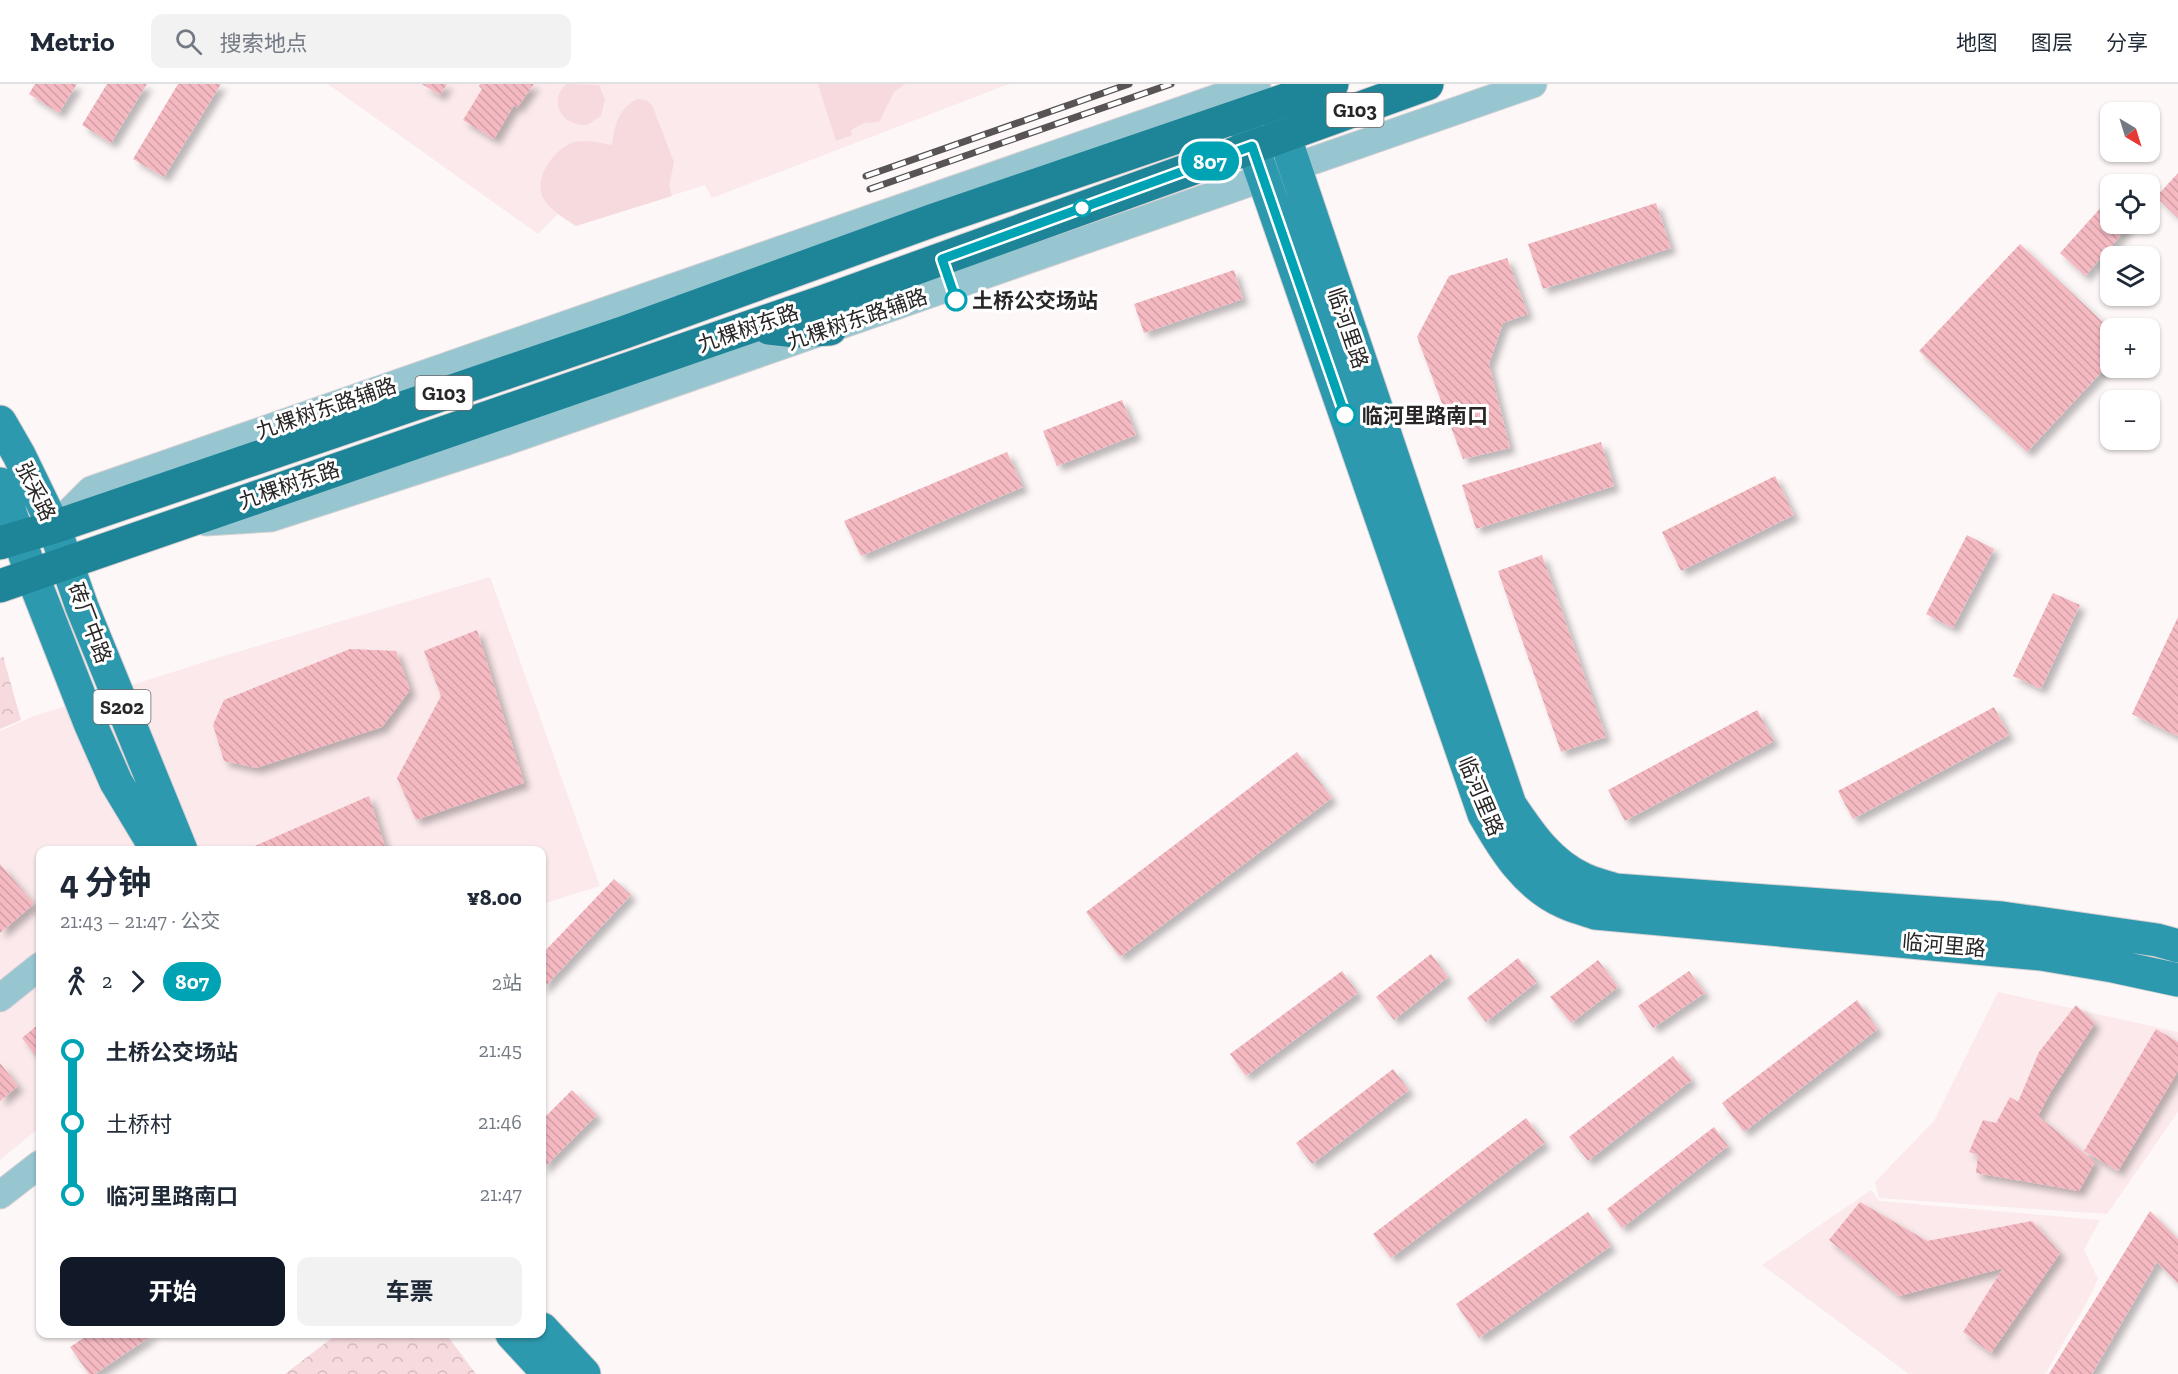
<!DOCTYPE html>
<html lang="zh">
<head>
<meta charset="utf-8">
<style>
	:root { --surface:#fff; --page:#f2f2f3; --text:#1f2937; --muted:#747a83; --line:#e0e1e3; --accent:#111827 }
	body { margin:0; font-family:"Zilla Slab","Noto Sans SC",serif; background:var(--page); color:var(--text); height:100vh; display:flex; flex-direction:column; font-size:22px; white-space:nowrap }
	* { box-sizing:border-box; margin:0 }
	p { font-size:20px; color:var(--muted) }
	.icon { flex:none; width:33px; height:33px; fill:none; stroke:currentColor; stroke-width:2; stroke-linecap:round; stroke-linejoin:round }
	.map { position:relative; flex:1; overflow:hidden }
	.panel { position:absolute; left:36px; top:762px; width:510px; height:492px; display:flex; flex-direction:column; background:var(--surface); border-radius:12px; box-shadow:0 2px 4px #0004 }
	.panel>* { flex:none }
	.badge { padding:0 12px; border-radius:20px; font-size:21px; line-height:39px }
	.needle { width:39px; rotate:142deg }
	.fabs { position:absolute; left:2100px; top:18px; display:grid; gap:12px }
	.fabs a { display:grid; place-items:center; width:60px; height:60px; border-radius:12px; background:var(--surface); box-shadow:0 2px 4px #0004; font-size:30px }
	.map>.badge { position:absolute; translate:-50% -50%; box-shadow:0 0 0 3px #fff }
	.legs { display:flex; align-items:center; gap:9px; height:66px; padding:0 24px; font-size:20px }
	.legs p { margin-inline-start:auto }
	.summary { display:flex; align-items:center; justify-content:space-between; height:102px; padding:0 24px }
	h1 { font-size:33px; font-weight:700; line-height:45px }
	.action { display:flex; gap:12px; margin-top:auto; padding:12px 24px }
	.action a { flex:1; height:69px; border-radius:12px; background:var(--accent); color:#fff; font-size:24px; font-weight:700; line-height:69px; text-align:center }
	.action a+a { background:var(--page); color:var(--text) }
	ul { padding:0 24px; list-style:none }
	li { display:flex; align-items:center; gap:21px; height:72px; font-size:22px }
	li i { display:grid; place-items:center; width:9px; height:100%; margin:0 8px; background:currentColor }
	li i::after { content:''; width:15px; height:15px; margin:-8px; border:4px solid; border-radius:50%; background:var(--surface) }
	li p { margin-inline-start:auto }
	li:first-child i { background:linear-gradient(#0000 50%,currentColor 0) }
	li:last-child i { background:linear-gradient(currentColor 50%,#0000 0) }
	header { display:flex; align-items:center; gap:36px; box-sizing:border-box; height:84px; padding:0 30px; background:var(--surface); border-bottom:2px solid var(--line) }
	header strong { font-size:28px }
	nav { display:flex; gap:33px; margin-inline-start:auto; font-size:21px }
	.search { width:420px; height:54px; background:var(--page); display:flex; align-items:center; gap:15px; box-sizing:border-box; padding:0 21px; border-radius:12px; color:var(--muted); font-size:22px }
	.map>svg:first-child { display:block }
	.built { fill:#fbe9eb }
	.grass { fill:#f7dade }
	.forest { fill:url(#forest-crowns) }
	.building { fill:url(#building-back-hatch); filter:url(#shadow) }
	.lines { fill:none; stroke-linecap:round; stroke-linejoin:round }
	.minor-casing { stroke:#d8d1d2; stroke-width:29 }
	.major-casing { stroke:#d8d1d2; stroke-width:35 }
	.highway-casing { stroke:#d8d1d2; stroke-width:35 }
	.minor { stroke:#97c6d1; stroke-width:27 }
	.major { stroke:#2d99ae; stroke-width:33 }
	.highway { stroke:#1e8598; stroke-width:33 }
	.rail-casing { stroke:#585455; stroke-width:7 }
	.rail { stroke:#fff; stroke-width:4.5; stroke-dasharray:14; stroke-linecap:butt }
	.line-1-casing { stroke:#fff; stroke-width:14 }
	.line-1 { stroke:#00a3b4; stroke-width:9 }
	.stop-1-dot { fill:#fff; stroke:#00a3b4; stroke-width:3 }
	.labels { text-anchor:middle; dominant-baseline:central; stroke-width:6; stroke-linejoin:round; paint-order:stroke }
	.shield { fill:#fff; stroke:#696767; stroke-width:1.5 }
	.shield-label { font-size:20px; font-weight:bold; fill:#292626 }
	.stop-label { font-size:21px; font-weight:bold; fill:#292626; stroke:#fff; text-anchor:start }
	.street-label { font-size:21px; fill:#292626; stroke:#fff }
</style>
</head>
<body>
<header>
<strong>Metrio</strong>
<div class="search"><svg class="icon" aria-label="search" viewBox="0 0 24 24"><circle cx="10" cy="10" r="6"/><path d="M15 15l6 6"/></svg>搜索地点</div>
<nav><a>地图</a><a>图层</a><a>分享</a></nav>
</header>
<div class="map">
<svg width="2178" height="1290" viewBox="0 0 2178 1290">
	<defs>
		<pattern id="forest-crowns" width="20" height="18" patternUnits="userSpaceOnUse" patternTransform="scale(1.5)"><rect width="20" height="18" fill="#f7dade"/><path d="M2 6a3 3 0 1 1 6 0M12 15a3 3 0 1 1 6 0" fill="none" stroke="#d4bbbe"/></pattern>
		<pattern id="building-back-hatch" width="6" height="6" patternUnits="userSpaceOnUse" patternTransform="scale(1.5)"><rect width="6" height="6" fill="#f5b9c2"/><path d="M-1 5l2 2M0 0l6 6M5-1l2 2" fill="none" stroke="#d29fa7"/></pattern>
		<filter id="shadow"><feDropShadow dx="5.5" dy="5.5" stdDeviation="3" flood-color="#0004"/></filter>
	</defs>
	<rect width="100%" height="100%" fill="#fef7f8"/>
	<path class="built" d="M 328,0 L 1009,0 L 712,114 L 705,101 L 576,142 L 558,130 L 538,150 Z
		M 490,493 L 600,802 L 542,820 L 542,766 L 40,766 L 40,1043 L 0,1076 L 0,647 L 31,633 L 217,574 Z
		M 1998,908 L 2178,948 L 2178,1028 L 2107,1130 L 1879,1114 L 1875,1098 L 1934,1037 Z
		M 1871,1106 L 1879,1117 L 2100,1136 L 2084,1166 L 2098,1195 L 2086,1220 L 2045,1290 L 1909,1290 L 1762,1181 Z"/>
	<path class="grass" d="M 566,0 L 599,1 L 605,16 L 601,32 L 587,41 C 563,42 547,19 566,0 Z
		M 818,0 L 905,0 L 894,8 L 879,38 L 864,39 L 851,46 L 852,51 L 836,57 Z
		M 638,15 L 646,16 L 652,21 L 674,78 L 669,102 L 672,112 L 576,142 C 565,135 550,126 543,114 C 533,94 555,63 575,58 C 587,55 600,59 612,61 C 615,41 618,24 638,15 Z"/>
	<path class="forest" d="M 3,572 L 21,636 L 0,645 L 0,574 Z
		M 337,1250 L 446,1250 L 476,1290 L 285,1290 Z"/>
	<path class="building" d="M 35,0 L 77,0 L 59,29 L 29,10 Z
		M 107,0 L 147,0 L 111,59 L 82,41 Z
		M 178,0 L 221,0 L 164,93 L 133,75 Z
		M 422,0 L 447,0 L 440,11 Z
		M 480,0 L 534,0 L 517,24 L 514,21 L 494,55 L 463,36 L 482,5 L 479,2 Z
		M 2178,89 L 2178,134 L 2156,113 Z
		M 1656,119 L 1671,164 L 1543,205 L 1528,160 Z
		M 2104,120 L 2110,125 L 2110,140 L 2126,140 L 2129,142 L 2085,192 L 2060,169 Z
		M 2020,160 L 2110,245 L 2110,279 L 2027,368 L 1919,267 Z
		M 1507,174 L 1528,230 L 1503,239 L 1489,280 L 1510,364 L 1463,375 L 1417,253 L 1449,192 Z
		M 1234,186 L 1243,215 L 1144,249 L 1134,220 Z
		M 1122,316 L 1136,351 L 1057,382 L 1043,347 Z
		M 1601,358 L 1614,402 L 1476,445 L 1462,401 Z
		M 1007,368 L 1023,403 L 861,472 L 844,437 Z
		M 1775,392 L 1794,431 L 1681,487 L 1662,448 Z
		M 1967,451 L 1994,465 L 1953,544 L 1926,530 Z
		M 1542,471 L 1606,653 L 1561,668 L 1498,487 Z
		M 2053,509 L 2080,521 L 2041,605 L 2013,592 Z
		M 2178,533 L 2178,650 L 2177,652 L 2132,630 Z
		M 477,546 L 524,699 L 416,736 L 397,694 L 441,612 L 424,567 Z
		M 350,565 L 396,567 L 410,606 L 382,643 L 256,684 L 224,677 L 213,641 L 224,616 Z
		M 1994,623 L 2009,651 L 1853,735 L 1838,707 Z
		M 1757,626 L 1774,657 L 1625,737 L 1608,706 Z
		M 1297,668 L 1332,714 L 1120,873 L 1086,828 Z
		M 369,712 L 386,766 L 252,766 L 250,764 Z
		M 0,780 L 34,820 L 0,849 Z
		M 614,795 L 631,811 L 542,906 L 542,870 Z
		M 1431,870 L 1448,893 L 1394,936 L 1376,913 Z
		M 1518,874 L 1537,898 L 1486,938 L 1467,914 Z
		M 1598,876 L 1618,903 L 1571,939 L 1550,913 Z
		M 1342,887 L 1358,909 L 1246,992 L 1230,970 Z
		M 1689,887 L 1705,909 L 1653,944 L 1638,922 Z
		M 1857,916 L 1878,945 L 1744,1048 L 1722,1019 Z
		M 2076,921 L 2095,939 L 2050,1009 L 2038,1032 L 2095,1078 L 2079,1107 L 1976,1089 L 1978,1071 L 1969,1068 L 1983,1036 L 1996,1039 L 2010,1013 L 2018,1018 L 2039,968 Z
		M 40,939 L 40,977 L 22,954 Z
		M 2156,945 L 2178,958 L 2178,987 L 2118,1087 L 2084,1067 Z
		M 1673,972 L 1692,996 L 1588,1077 L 1569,1053 Z
		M 0,979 L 18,1002 L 0,1017 Z
		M 1393,985 L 1409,1006 L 1312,1080 L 1296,1059 Z
		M 572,1006 L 597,1031 L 542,1086 L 542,1036 Z
		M 1526,1034 L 1545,1059 L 1391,1174 L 1373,1150 Z
		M 1714,1043 L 1728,1062 L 1622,1144 L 1607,1125 Z
		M 1860,1118 L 1927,1157 L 2032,1137 L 2060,1169 L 1991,1269 L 1963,1248 L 2003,1184 L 1899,1212 L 1829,1156 Z
		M 2150,1127 L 2178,1155 L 2178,1200 L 2157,1178 L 2092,1290 L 2049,1290 Z
		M 1588,1128 L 1611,1162 L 1479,1254 L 1456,1220 Z
		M 90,1250 L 154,1250 L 95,1290 L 89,1290 L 70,1263 Z"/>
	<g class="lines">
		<defs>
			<path id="minor" d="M 206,438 L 271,434 L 505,358 L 1533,0
				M 55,442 L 91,406 L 1257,0
				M 0,914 L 40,882
				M 0,1111 L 40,1080"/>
			<path id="major" d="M 1275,24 L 1510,721 C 1530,751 1550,780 1583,795 C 1593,800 1604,802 1615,806 L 2002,834 L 2157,856 L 2178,862
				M 1243,35 L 1484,730 C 1504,765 1526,801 1564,818 C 1574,823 1585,825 1595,829 L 2041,870 L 2113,882 L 2178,896
				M 0,338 L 19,371 L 54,443 L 82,523 L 181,766
				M 0,400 L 32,491 L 90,639 L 116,698 L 157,766
				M 542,1245 L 584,1290
				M 512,1250 L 549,1290"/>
			<path id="highway" d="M 769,244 L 796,247 L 830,245
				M 0,459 L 54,443 L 625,248 L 931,137 L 1332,0
				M 0,502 L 825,217 L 1427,0"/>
		</defs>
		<use href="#minor" class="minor-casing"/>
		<use href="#major" class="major-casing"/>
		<use href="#highway" class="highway-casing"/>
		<use href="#minor" class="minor"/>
		<use href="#major" class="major"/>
		<use href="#highway" class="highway"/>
		<defs>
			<path id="rail" d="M 866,92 L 1129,0
				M 870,105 L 1171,0"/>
		</defs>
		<use href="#rail" class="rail-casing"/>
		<use href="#rail" class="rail"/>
	</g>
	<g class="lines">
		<defs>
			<path id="line-1" d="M 956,216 L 942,175 L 1252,62 L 1345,331"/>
		</defs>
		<use href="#line-1" class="line-1-casing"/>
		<use href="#line-1" class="line-1"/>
	</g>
	<g class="stop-1-dot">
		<circle cx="1082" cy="124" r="8"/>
		<circle cx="956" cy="216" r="10"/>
		<circle cx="1345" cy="331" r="10"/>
	</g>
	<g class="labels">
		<g class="shield">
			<rect x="1326.5" y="9" width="57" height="34" rx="4.5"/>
			<rect x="415.5" y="292" width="57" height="34" rx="4.5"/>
			<rect x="93.5" y="606" width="57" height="34" rx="4.5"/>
		</g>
		<g class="shield-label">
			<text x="1355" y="26">G103</text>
			<text x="444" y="309">G103</text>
			<text x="122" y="623">S202</text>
		</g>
		<g class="stop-label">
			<text x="972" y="216">土桥公交场站</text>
			<text x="1362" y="331">临河里路南口</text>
		</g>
		<g class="street-label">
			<text transform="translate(857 235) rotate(-19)">九棵树东路辅路</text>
			<text transform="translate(748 244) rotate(-19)">九棵树东路</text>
			<text transform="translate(1348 244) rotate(71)">临河里路</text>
			<text transform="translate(326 324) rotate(-19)">九棵树东路辅路</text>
			<text transform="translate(289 401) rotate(-19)">九棵树东路</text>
			<text transform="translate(36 407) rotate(64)">张采路</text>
			<text transform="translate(90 539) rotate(69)">砖厂中路</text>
			<text transform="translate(1481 712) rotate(67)">临河里路</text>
			<text transform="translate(1944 861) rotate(5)">临河里路</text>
		</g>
	</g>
</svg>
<div class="fabs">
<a><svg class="needle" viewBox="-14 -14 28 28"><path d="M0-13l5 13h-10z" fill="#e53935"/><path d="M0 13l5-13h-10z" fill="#747a83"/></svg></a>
<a><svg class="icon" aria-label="locate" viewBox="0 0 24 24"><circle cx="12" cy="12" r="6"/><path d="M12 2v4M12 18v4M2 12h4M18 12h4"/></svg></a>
<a><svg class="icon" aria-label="layers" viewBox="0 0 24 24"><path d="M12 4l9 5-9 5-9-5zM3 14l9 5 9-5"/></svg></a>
<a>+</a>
<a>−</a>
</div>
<b class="badge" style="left:1210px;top:77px;background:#00a3b4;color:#fff">807</b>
<section class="panel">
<div class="summary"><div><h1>4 分钟</h1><p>21:43 – 21:47 · 公交</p></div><b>¥8.00</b></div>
<div class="legs"><svg class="icon" aria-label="walk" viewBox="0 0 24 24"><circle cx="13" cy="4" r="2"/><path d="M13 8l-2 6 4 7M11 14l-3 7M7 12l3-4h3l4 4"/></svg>2<svg class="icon" aria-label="forward" viewBox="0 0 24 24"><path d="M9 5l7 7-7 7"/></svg><b class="badge" style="background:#00a3b4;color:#fff">807</b><p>2站</p></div>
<ul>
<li><i style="color:#00a3b4"></i><b>土桥公交场站</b><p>21:45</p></li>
<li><i style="color:#00a3b4"></i><span>土桥村</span><p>21:46</p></li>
<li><i style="color:#00a3b4"></i><b>临河里路南口</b><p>21:47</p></li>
</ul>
<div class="action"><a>开始</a><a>车票</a></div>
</section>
</div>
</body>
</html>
